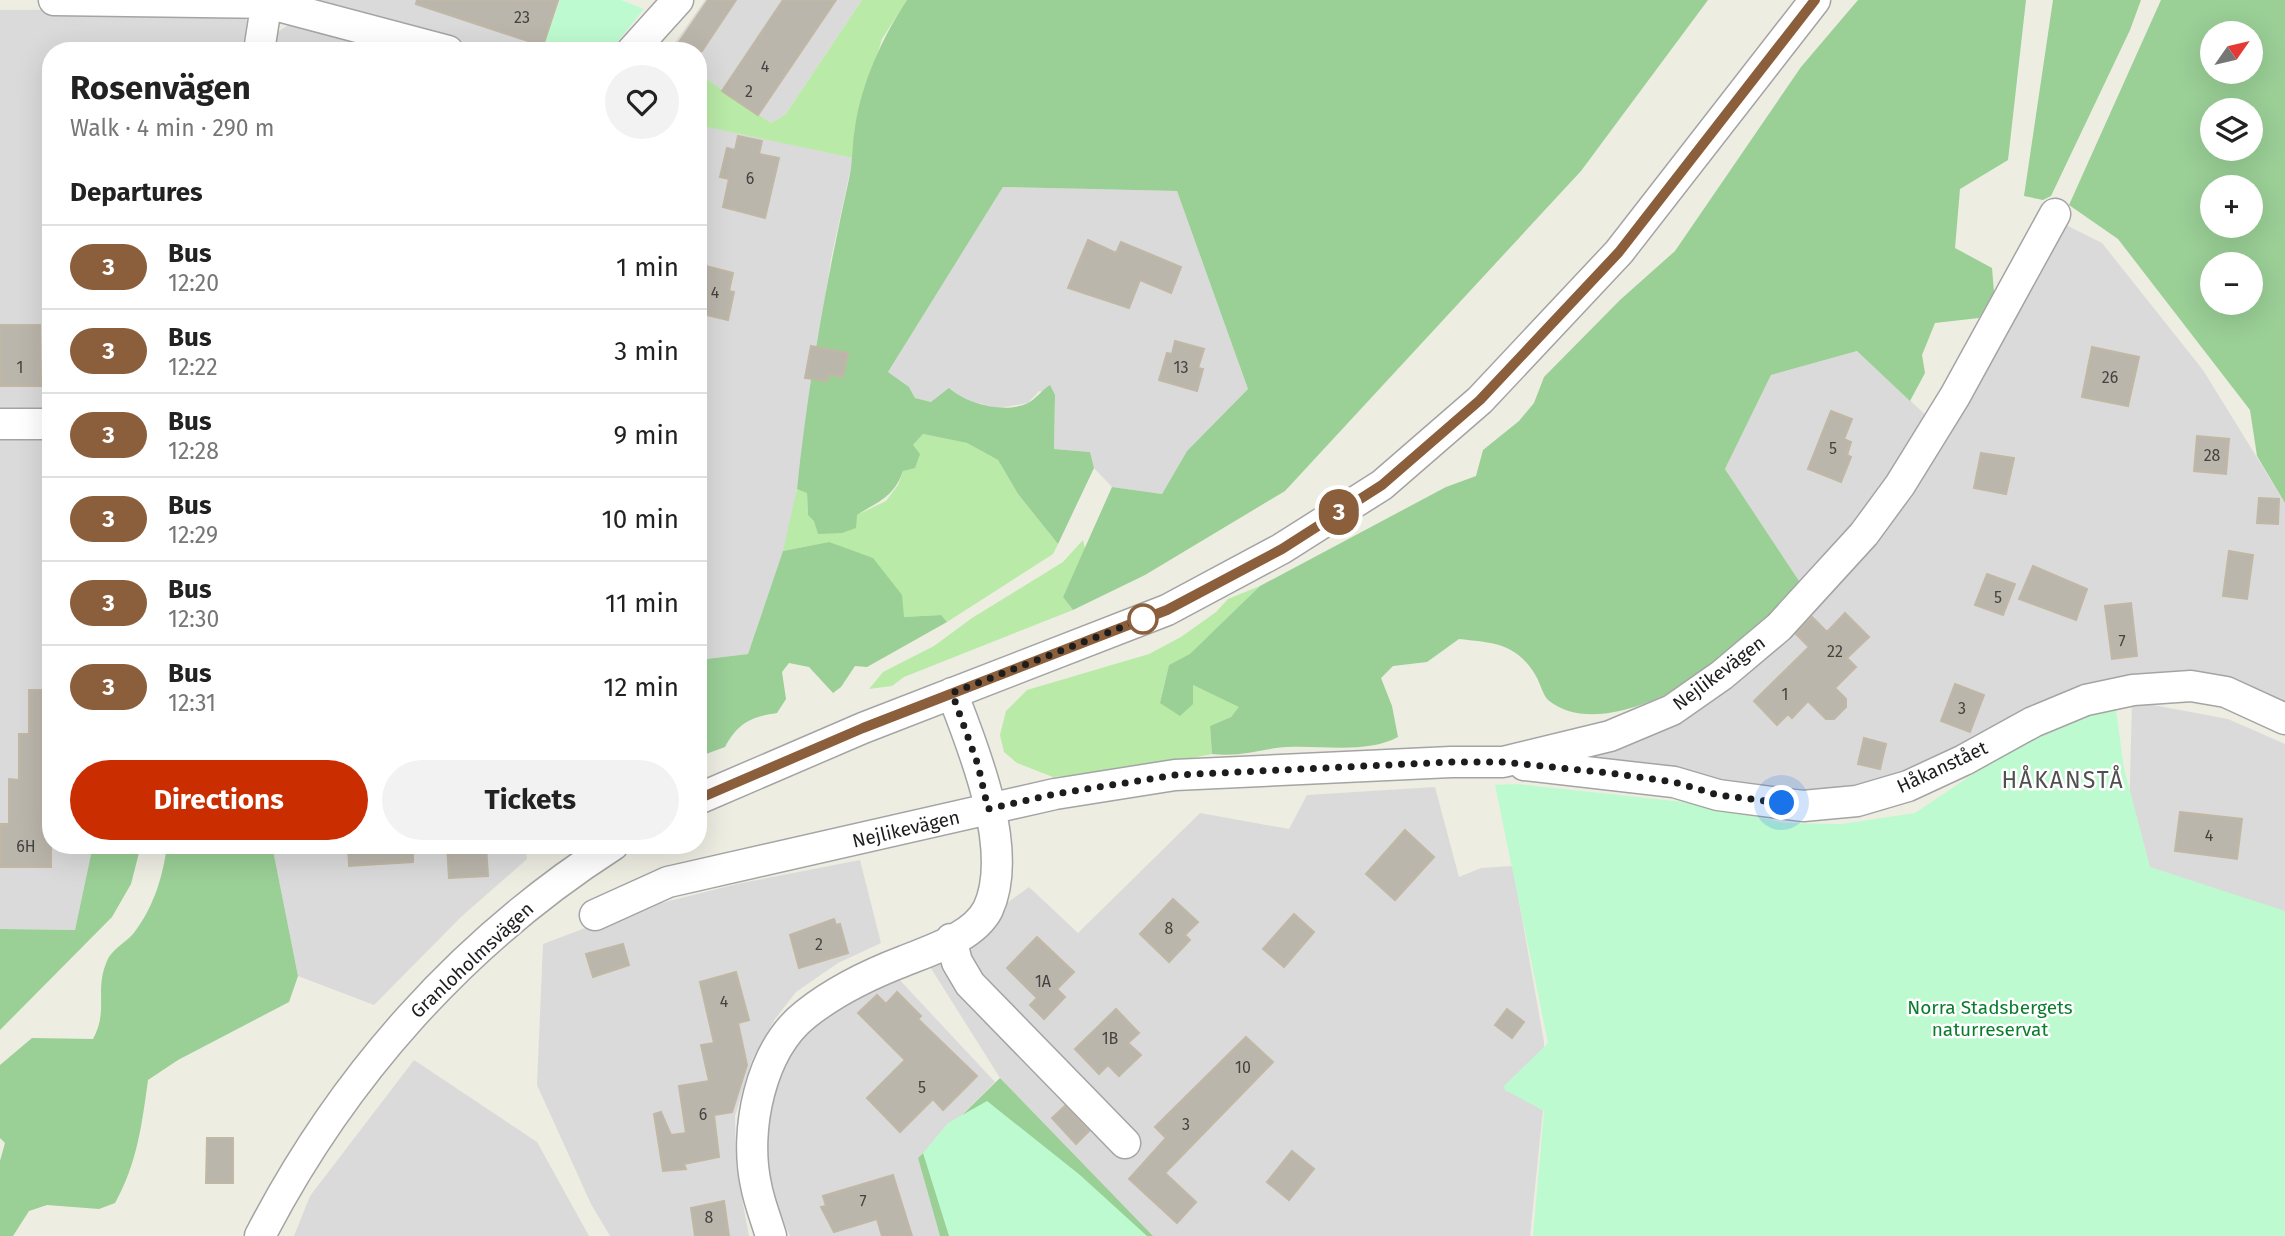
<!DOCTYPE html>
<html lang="en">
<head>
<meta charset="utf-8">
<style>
	:root { --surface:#fff; --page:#f2f2f2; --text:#222; --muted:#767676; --line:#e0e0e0; --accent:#ca2d00 }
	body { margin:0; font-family:"Fira Sans",sans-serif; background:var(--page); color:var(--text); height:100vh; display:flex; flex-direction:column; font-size:26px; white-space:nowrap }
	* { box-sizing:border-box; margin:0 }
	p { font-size:23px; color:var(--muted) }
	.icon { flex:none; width:38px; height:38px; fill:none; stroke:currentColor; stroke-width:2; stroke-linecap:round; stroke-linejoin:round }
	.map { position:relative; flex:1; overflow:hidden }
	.sheet { position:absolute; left:42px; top:42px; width:665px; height:812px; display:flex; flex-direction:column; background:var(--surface); border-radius:28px; box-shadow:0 7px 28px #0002 }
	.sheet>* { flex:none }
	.badge { padding:0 14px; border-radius:23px; font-size:24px; line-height:46px }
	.needle { width:46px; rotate:56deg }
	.tools { position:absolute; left:2200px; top:21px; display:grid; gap:14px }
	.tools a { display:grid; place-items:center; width:63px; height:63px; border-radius:50%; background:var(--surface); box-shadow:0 7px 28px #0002; font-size:35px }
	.you { position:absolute; width:35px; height:35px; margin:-18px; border:5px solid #fff; border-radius:50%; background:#1a73e8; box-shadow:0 0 0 10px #1a73e833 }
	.map>.badge { position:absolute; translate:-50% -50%; box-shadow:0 0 0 4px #fff }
	h2 { padding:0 28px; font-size:26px; line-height:63px }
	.round { display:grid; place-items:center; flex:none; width:74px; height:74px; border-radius:37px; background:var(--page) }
	.summary { display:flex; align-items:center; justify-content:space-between; height:119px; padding:0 28px }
	h1 { font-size:33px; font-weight:700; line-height:52px }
	.action { display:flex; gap:14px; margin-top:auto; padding:14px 28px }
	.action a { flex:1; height:80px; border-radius:42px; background:var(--accent); color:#fff; font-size:28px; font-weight:700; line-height:80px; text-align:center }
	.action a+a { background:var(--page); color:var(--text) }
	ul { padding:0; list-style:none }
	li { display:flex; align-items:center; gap:21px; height:84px; padding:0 28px; border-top:2px solid var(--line) }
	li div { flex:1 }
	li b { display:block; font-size:26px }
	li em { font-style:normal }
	li .badge { min-width:77px; font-weight:700; text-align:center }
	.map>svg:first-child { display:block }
	.residential { fill:#dbdada }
	.grass { fill:#b9eaa7 }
	.forest { fill:#9acf96; fill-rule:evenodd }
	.park { fill:#befad0 }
	.building { fill:#bbb6ac; stroke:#c0b7a5; stroke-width:2 }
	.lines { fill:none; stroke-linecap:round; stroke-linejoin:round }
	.minor-casing { stroke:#a4a4a4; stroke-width:33 }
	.minor { stroke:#fff; stroke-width:30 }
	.line-casing { stroke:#fff; stroke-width:16 }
	.line { stroke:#8b5e3c; stroke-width:10 }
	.walk { stroke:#1d1d1d; stroke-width:7; stroke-dasharray:0 12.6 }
	.stop-dot { fill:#fff; stroke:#8b5e3c; stroke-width:3.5 }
	.labels { text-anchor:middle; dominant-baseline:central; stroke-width:5; stroke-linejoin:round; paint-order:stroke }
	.number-label { font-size:16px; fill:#444341 }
	.street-label { font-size:19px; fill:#1d1d1d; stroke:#fff }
	.park-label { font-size:19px; fill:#097d2d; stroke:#fff }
	.quarter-label { font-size:23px; letter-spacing:2px; fill:#505050; stroke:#fff }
</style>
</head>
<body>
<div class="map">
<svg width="2285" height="1236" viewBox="0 0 2285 1236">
	<rect width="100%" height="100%" fill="#eeede2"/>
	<path class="residential" d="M 319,0 L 560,0 L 541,51 L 492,51 Z
		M 705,0 L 862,0 L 785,115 L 771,123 L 698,73 L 698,51 L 669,51 Z
		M 235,9 L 247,21 L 242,51 L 51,51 L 51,411 L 0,410 L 0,10 Z
		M 296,20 L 418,51 L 271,51 L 273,35 Z
		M 706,126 L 853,158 L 831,259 L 791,528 L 748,654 L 698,660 L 698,163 Z
		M 1003,187 L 1177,191 L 1248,389 L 1187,451 L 1162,494 L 1112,487 L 1094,468 L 1089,452 L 1054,449 L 1055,395 L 1039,391 L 1028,403 L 998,408 L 961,399 L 931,402 L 915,398 L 909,387 L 888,372 Z
		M 2060,222 L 2102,243 L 2203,370 L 2285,503 L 2285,707 L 2185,677 L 1915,773 L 1823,796 L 1762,790 L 1646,764 L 1580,762 L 1577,755 L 1618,745 L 1867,548 Z
		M 1857,351 L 1931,420 L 1913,456 L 1803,587 L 1725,469 L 1771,375 Z
		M 0,435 L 51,435 L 51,845 L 93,845 L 75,930 L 0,929 Z
		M 2132,701 L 2228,719 L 2285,744 L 2285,942 L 2127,899 Z
		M 1435,787 L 1459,877 L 1481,868 L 1526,865 L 1517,890 L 1544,1042 L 1543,1110 L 1530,1236 L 1153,1236 L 1000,1078 L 922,954 L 968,931 L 1029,887 L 1078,933 L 1200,813 L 1289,829 L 1307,795 Z
		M 272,845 L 525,845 L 527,859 L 461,917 L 374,1005 L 298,976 Z
		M 860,860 L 881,943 L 838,963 L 796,992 L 775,1019 L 752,1060 L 735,1116 L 736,1166 L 749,1236 L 610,1236 L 591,1204 L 537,1085 L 543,944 L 633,910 L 737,884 Z
		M 896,976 L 995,1082 L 918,1158 L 940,1236 L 790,1236 L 774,1202 L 766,1145 L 773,1091 L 791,1050 L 818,1017 Z
		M 414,1060 L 537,1142 L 589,1236 L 294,1236 L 310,1196 Z"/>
	<path class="grass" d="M 862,0 L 907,0 L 882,39 L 855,126 L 853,158 L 698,125 L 698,73 L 771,123 L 785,115 Z
		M 923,434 L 967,443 L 998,460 L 1018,494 L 1058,544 L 1053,554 L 947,622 L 940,615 L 904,617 L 829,542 L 783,551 L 797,489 L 807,492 L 808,515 L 857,515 L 886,501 L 898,485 L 913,445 Z
		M 1083,540 L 1085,549 L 1063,597 L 1073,610 L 904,677 L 892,686 L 869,689 L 883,672 L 934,646 L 972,618 L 1063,562 Z
		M 1260,586 L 1190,655 L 1169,665 L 1160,703 L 1193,685 L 1240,707 L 1231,717 L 1210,726 L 1212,754 L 1132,770 L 1053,777 L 1017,763 L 1004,752 L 1000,735 L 1006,711 L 1027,690 L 1149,654 L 1181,637 L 1216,612 L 1228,599 Z"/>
	<path class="forest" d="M 907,0 L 1708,0 L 1581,171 L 1285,491 L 1145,575 L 1073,610 L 1063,597 L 1112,487 L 1162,494 L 1187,451 L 1248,389 L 1177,191 L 1003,187 L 888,372 L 909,387 L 915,398 L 931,402 L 949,388 C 966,404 1006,414 1028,403 C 1036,399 1042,390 1050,385 L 1055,395 L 1054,449 L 1090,452 L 1094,468 L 1058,544 L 1018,494 L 998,460 L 967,443 L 923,434 L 913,445 L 920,454 L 915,468 L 903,471 C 894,497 879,501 857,515 L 856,528 L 842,533 L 818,534 L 814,521 L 808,515 L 807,493 L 797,489 C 808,385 826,282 849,179 C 853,162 852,145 855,127 C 862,82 882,38 907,0 Z
		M 1858,0 L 2026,0 L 2008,160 L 1960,189 L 1955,248 L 1992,268 L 1994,292 L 1979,318 L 1935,323 L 1922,355 L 1925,373 L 1910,401 L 1857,351 L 1771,375 L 1725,469 L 1803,587 C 1786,605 1768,629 1748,645 C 1704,678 1601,743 1548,700 C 1543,695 1540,683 1536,676 C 1516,643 1495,643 1459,639 L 1427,662 L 1393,666 L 1381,678 L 1392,706 L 1398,737 C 1367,754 1322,745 1287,747 C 1258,749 1243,757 1212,754 L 1210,726 L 1231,717 L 1239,707 L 1193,685 L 1193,704 L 1180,716 L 1160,703 L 1169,665 L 1190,654 L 1260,586 L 1446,487 L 1476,476 L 1483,450 L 1519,421 L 1534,403 L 1544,377 L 1620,300 L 1675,251 L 1801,67 Z
		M 2053,0 L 2141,0 L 2130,30 L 2051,196 L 2043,200 L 2024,196 Z
		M 2161,0 L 2285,0 L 2285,503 L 2257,456 L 2250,410 L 2118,239 L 2069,205 ZM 2250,33 L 2250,72 L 2212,72 L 2212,33 ZM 2250,110 L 2250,149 L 2212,149 L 2212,110 ZM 2212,187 L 2250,187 L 2250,226 L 2212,226 ZM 2250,264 L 2250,303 L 2212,303 L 2212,264 Z
		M 829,542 L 873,558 L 902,595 L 904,617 L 941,615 L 947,622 L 867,667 L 855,666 L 841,687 L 833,693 L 809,667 L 789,663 L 782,672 L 786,699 L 777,713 C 750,717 738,723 725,747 L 698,757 L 698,660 L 748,654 L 783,551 Z
		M 93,845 L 141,845 L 131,884 L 112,917 L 0,1030 L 0,929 L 75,930 Z
		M 167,845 L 272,845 L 298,976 L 289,1002 L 178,1060 L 148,1080 C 142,1124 137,1164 115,1203 L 99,1209 L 47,1205 L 29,1211 L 13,1236 L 0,1236 L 0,1161 L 5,1143 L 0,1138 L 0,1065 L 32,1038 L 93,1039 C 109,1010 94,991 107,961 C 111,950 125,943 133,934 C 153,909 163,877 167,845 Z
		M 1000,1078 L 1153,1236 L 940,1236 L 918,1158 Z"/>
	<path class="park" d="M 560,0 L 621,0 L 644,9 L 610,51 L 541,51 Z
		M 2116,710 L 2124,768 L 2150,867 L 2285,911 L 2285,1236 L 1533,1236 L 1544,1111 L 1505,1090 L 1504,1086 L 1548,1043 L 1495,785 L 1516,784 L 1693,803 L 1784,823 L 1841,824 L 1915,813 L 2049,723 Z
		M 987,1101 L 1080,1175 L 1147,1236 L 949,1236 L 923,1153 L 948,1123 Z"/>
	<path class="building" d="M 417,0 L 558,0 L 543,46 L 416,4 Z
		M 708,0 L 736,0 L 702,51 L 673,51 Z
		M 783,0 L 836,0 L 758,115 L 722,91 Z
		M 738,136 L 762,141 L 759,154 L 779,158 L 765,218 L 723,207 L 729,179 L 720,177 L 727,148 L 735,150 Z
		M 1088,240 L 1116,253 L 1121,242 L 1181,267 L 1171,293 L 1140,280 L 1129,308 L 1068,288 Z
		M 702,265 L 733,273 L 729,291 L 734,292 L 728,320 L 698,313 Z
		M 0,325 L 40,325 L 41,386 L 1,386 Z
		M 1175,341 L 1204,349 L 1198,368 L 1203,369 L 1197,391 L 1159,380 L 1167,353 L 1172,354 Z
		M 811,346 L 848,353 L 843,377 L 828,374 L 828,381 L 805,378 Z
		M 2092,347 L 2139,357 L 2128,406 L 2082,397 Z
		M 1831,411 L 1852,419 L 1844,439 L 1851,442 L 1847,455 L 1851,457 L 1841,482 L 1808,469 Z
		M 2197,436 L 2229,439 L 2226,474 L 2194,471 Z
		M 1981,453 L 2014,458 L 2006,494 L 1974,488 Z
		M 2259,498 L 2279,499 L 2278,524 L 2257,523 Z
		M 2229,551 L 2253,555 L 2247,599 L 2223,596 Z
		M 2033,566 L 2087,589 L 2076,620 L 2019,599 Z
		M 1987,574 L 2015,584 L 2003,615 L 1975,605 Z
		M 2131,603 L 2137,656 L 2112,659 L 2105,606 Z
		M 1845,613 L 1869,637 L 1847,658 L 1856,667 L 1835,688 L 1846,699 L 1846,707 L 1834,719 L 1826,719 L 1808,701 L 1792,718 L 1788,714 L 1777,725 L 1754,701 L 1809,647 L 1796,634 L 1812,617 L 1827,632 Z
		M 1955,684 L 1984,695 L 1970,732 L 1941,721 Z
		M 29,690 L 51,690 L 51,867 L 1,867 L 1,824 L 9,824 L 9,779 L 19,780 L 19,734 L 29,734 Z
		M 1864,738 L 1886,744 L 1880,769 L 1858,764 Z
		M 2180,812 L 2242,819 L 2237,859 L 2175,851 Z
		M 1405,830 L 1434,857 L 1395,900 L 1366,874 Z
		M 348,845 L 413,845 L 413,862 L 349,866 Z
		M 447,845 L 486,845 L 488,876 L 449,878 Z
		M 1173,899 L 1198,922 L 1185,935 L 1190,940 L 1169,962 L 1140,934 Z
		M 1294,914 L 1314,932 L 1284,967 L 1263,949 Z
		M 834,919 L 836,925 L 840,924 L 848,953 L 799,968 L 790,935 Z
		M 1037,937 L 1074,972 L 1057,989 L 1065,997 L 1044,1019 L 1030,1005 L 1037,998 L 1007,968 Z
		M 623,944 L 629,965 L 593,977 L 586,954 Z
		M 736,972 L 749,1020 L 738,1023 L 747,1065 L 732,1112 L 714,1115 L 719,1157 L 684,1164 L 686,1169 L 663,1171 L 654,1114 L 661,1112 L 671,1135 L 686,1133 L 679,1086 L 709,1081 L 701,1045 L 714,1043 L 700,982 Z
		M 897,992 L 921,1016 L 918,1019 L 977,1076 L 943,1110 L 933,1099 L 900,1132 L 867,1098 L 905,1060 L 858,1013 L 877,995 L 886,1004 Z
		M 1116,1009 L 1139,1033 L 1128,1043 L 1141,1055 L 1119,1076 L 1108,1065 L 1099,1074 L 1075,1049 Z
		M 1507,1009 L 1524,1022 L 1512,1038 L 1495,1025 Z
		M 1246,1037 L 1273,1062 L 1165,1173 L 1196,1202 L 1177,1223 L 1129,1179 L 1166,1138 L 1155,1127 Z
		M 1065,1106 L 1089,1131 L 1076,1144 L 1052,1118 Z
		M 207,1138 L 233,1138 L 233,1183 L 206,1183 Z
		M 1292,1151 L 1314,1169 L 1289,1200 L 1267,1182 Z
		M 893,1175 L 912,1236 L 882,1236 L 877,1219 L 834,1232 L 821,1207 L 826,1206 L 823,1196 Z
		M 724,1201 L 729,1236 L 695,1236 L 691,1208 Z"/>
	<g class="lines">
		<defs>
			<path id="minor" d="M 54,0 L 267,3 L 448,51
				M 259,51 L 267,0
				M 632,51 L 678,0
				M 0,424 L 51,424
				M 1524,765 L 1674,782 L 1718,795 L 1803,806 L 1857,801 L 1908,786 L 1964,760 L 2033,722 L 2086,700 L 2133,690 L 2191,686 L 2226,692 L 2285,719
				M 698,799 L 863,728 L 1167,610 L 1281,549 L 1382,485 L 1480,400 L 1619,252 L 1815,0
				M 595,915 L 668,882 L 1055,794 L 1175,775 L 1451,762 L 1503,762 L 1610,736 L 1672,710 L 1722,675 L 1779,627 L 1864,534 L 1900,485 L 1955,396 L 2055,214
				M 951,939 L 957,962 L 970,984 L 1125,1143
				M 260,1236 C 342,1077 462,942 613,845
				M 771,1236 C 766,1219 759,1202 756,1185 C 744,1131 760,1050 806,1014 C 835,991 870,974 904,961 C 931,950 974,937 988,909 C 1015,851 974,749 952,693"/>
		</defs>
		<use href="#minor" class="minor-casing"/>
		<use href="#minor" class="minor"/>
	</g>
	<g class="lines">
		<defs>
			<path id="line" d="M 698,799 L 863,728 L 1167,610 L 1282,549 L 1382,485 L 1480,400 L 1619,252 L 1815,0"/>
		</defs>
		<use href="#line" class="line-casing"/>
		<use href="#line" class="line"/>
		<path class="walk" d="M 1143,619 L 952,693 L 978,765 L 988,809 L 1055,794 L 1175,775 L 1451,762 L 1503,762 L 1609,773 L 1674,782 L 1718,795 L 1782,803"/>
	</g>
	<circle class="stop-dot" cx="1143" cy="619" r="14"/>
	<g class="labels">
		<g class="number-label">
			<text x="522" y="17">23</text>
			<text x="765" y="66">4</text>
			<text x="749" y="91">2</text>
			<text x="750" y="178">6</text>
			<text x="715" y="292">4</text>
			<text x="20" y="367">1</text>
			<text x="1181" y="367">13</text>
			<text x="2110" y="377">26</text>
			<text x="1833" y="448">5</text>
			<text x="2212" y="455">28</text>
			<text x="1998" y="597">5</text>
			<text x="2122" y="641">7</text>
			<text x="1835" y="651">22</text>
			<text x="1785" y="694">1</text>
			<text x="1962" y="708">3</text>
			<text x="2209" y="835">4</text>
			<text x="26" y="846">6H</text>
			<text x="1169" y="928">8</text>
			<text x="819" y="944">2</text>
			<text x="1043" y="981">1A</text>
			<text x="724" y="1001">4</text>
			<text x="1110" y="1038">1B</text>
			<text x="1243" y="1067">10</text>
			<text x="922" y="1087">5</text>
			<text x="703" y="1114">6</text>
			<text x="1186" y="1124">3</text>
			<text x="863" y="1201">7</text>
			<text x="709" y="1217">8</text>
		</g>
		<g class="street-label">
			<text transform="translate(1719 673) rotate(-37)">Nejlikevägen</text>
			<text transform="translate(1942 767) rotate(-25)">Håkanstået</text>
			<text transform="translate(906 829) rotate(-13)">Nejlikevägen</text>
			<text transform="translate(472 960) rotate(-43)">Granloholmsvägen</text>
		</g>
		<g class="park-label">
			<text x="1990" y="1007">Norra Stadsbergets<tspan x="1990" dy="22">naturreservat</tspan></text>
		</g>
		<g class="quarter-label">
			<text x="2063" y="780">HÅKANSTÅ</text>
		</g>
	</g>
</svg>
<div class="tools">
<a><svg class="needle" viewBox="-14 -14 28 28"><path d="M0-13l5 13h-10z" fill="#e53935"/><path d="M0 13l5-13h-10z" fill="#767676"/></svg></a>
<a><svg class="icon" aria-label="layers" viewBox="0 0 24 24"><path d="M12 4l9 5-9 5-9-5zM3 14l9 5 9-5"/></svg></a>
<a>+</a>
<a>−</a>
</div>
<div class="you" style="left:1782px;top:803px"></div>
<b class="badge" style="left:1339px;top:512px;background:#8b5e3c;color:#fff">3</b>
<section class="sheet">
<div class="summary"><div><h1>Rosenvägen</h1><p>Walk · 4 min · 290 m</p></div><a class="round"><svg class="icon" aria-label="heart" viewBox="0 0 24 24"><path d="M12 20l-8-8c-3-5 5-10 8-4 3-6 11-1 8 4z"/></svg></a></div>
<h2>Departures</h2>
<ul>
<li><span class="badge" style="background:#8b5e3c;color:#fff">3</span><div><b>Bus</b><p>12:20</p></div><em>1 min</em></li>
<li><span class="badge" style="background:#8b5e3c;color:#fff">3</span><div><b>Bus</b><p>12:22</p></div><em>3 min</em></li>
<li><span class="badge" style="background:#8b5e3c;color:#fff">3</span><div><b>Bus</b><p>12:28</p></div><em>9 min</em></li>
<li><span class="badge" style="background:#8b5e3c;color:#fff">3</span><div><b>Bus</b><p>12:29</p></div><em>10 min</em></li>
<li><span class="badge" style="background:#8b5e3c;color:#fff">3</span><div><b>Bus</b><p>12:30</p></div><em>11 min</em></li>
<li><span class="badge" style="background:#8b5e3c;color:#fff">3</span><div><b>Bus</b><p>12:31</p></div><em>12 min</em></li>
</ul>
<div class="action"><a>Directions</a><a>Tickets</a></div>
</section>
</div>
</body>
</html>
